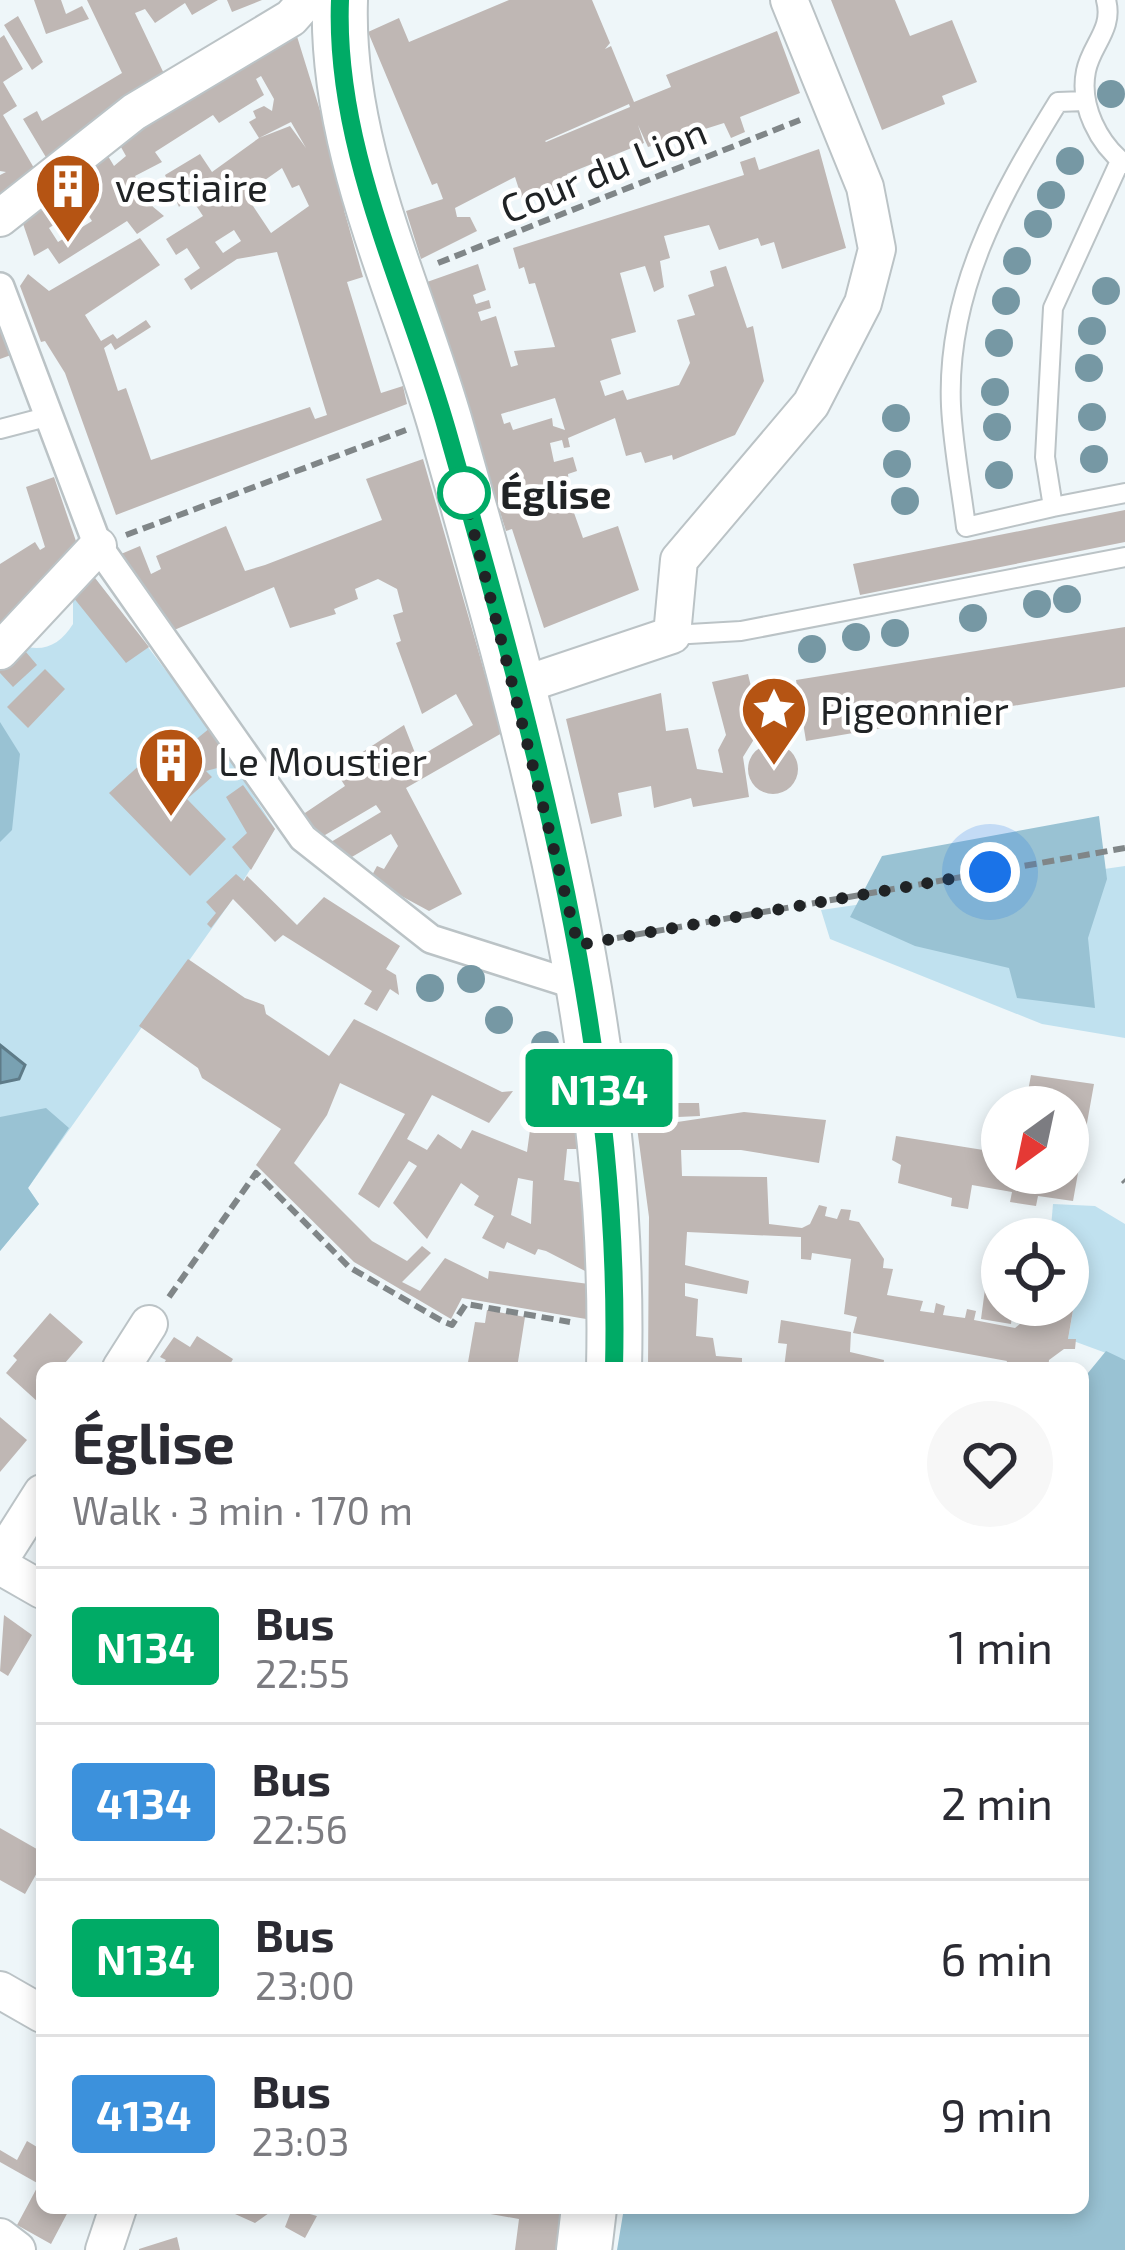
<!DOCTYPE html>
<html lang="en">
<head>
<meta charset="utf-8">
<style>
	:root { --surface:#fff; --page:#f7f7f7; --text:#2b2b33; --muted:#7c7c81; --line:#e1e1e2 }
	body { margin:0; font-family:"Exo 2",sans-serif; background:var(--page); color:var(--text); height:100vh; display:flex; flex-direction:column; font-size:45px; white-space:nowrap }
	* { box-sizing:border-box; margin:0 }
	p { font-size:39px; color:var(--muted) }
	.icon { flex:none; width:66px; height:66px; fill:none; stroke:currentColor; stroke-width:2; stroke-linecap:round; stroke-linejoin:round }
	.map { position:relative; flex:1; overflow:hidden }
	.details { position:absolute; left:36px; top:1362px; width:1053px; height:852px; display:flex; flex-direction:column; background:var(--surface); border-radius:18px; box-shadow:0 6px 18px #0003 }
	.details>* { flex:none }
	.badge { padding:0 24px; border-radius:9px; font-size:42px; line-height:78px }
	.needle { width:78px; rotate:213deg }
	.buttons { position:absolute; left:981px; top:1086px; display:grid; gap:24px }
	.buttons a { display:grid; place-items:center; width:108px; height:108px; border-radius:50%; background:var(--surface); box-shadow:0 6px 18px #0003; font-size:60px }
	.you { position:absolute; width:60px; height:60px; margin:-30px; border:9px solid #fff; border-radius:50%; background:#1a73e8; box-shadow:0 0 0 18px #1a73e833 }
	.map>.badge { position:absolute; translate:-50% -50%; box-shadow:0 0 0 6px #fff }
	.round { display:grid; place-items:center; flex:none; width:126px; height:126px; border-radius:63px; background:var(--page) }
	.summary { display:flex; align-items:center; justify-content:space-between; height:204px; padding:0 36px }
	h1 { font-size:57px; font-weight:700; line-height:90px }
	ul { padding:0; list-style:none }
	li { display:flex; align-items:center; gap:36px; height:156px; padding:0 36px; border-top:3px solid var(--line) }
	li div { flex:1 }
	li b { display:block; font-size:45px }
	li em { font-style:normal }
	li .badge { min-width:132px; font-weight:700; text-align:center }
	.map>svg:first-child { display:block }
	.green { fill:#c0e1ef }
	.forest { fill:#99c2d3 }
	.water { fill:#79a1b2; stroke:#5e7b88; stroke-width:3 }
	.building { fill:#bfb7b4; fill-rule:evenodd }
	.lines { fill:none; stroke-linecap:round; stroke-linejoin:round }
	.service-casing { stroke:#bbc3c6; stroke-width:22 }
	.pedestrian-casing { stroke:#bbc3c6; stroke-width:32 }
	.minor-casing { stroke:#bbc3c6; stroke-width:40 }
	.secondary-casing { stroke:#bbc3c6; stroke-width:58 }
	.path { stroke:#808688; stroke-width:6; stroke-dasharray:12 6; stroke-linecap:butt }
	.service { stroke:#fff; stroke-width:18 }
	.pedestrian { stroke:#fff; stroke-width:27 }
	.minor { stroke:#fff; stroke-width:36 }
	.secondary { stroke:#fff; stroke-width:54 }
	.tree { fill:#7698a4 }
	.line-casing { stroke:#fff; stroke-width:27 }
	.line { stroke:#00ab66; stroke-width:18 }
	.walk { stroke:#202325; stroke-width:12; stroke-dasharray:0 21.6 }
	.stop-dot { fill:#fff; stroke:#00ab66; stroke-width:6 }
	.labels { text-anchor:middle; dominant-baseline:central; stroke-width:9; stroke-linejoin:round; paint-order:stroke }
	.street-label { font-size:39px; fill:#202325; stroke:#fff }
	.poi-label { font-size:39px; fill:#202325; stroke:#fff; text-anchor:start }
	.stop-label { font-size:39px; font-weight:bold; fill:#202325; stroke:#fff; text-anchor:start }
</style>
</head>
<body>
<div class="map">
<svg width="1125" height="2250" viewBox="0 0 1125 2250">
	<rect width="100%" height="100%" fill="#eef6f9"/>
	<path class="green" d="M 95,578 L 210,728 L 275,829 L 227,907 L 28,1188 L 39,1204 L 0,1251 L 0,663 L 20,645 C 43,653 60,645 73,624 L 73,597 Z
		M 1125,866 L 1125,1038 L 1042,1024 L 830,939 L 821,910 Z
		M 1053,1204 L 1095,1206 L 1125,1224 L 1125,1360 L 1068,1339 L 1077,1288 L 1068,1286 L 1068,1239 L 1050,1239 Z"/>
	<path class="forest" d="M 0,722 L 20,754 L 12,830 L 0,842 Z
		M 1099,816 L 1107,879 L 1088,938 L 1095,1008 L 1017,998 L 1009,968 L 915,946 L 850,917 L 882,856 Z
		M 46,1108 L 69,1128 L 28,1188 L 39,1204 L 0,1251 L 0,1117 Z
		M 1106,1351 L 1125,1360 L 1125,2250 L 617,2250 L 624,2208 L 1083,2208 L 1083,1379 Z"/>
	<path class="water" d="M 0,1045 L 25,1065 L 19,1079 L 0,1083 Z"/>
	<path class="building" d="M 34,0 L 61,0 L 66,14 L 82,6 L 89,19 L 46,34 Z
		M 87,0 L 218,0 L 192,15 L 185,3 L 155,23 L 145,9 L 135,13 L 167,80 L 47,159 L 23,119 L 37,111 L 42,121 L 122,73 Z
		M 227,0 L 262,0 L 232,12 Z
		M 509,0 L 592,0 L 610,43 L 605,49 L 611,46 L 634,102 L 671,87 L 666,75 L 777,31 L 800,93 L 740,117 L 745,132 L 731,138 L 724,123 L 648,147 L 638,125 L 644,143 L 567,174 L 570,184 L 524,205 L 515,177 L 455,208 L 457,217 L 470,217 L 477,231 L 421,259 L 406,211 L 443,199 L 437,183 L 432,185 L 368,32 L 399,18 L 409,42 ZM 629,104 L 630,107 L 546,142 L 545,141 Z
		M 831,0 L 895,0 L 910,36 L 952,20 L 977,82 L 942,96 L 945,104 L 882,130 Z
		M 18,16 L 43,62 L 32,70 L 4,25 Z
		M 295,30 L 350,207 L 344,210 L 363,277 L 347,282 L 381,393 L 403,386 L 407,404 L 116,515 L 65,373 L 45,341 L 41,342 L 20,286 L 28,274 L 49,291 L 140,238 L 160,265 L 85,315 L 101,341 L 113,334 L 117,339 L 146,320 L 151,327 L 115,350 L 111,343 L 104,348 L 118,391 L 126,388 L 151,460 L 310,407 L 315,419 L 327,415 L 277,252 L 237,259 L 191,290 L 184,279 L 200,268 L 187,248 L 176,255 L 166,239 L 203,216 L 189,195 L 179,207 L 165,175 L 200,154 L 212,172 L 259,138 L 249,122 L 256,118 L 253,111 L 264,106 L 272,111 L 274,99 L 261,76 L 256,79 L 264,95 L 219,123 L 213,115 L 155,152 L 162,162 L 135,176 L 140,186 L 133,190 L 164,216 L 137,234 L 127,221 L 59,264 L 48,248 L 34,256 L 20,215 L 108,156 L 114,166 L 126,156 L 117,140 ZM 291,122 L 306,148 L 290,126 L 259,138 ZM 282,168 L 292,188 L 299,185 L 309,206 L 271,233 L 245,194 ZM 82,206 L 92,221 L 58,242 L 49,228 ZM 234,230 L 241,241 L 223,253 L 215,242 Z
		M 4,35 L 23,69 L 3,82 L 17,106 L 3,115 L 34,168 L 14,183 L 19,190 L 0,199 L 0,175 L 6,172 L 0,171 L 0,38 Z
		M 819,149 L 846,248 L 782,269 L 774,242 L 761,246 L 758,238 L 719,250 L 709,225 L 664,236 L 670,258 L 660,261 L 664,287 L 654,292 L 645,266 L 620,273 L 636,332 L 611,339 L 621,374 L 600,381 L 605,396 L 623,390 L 627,400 L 679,385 L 690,363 L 677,320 L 695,315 L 688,295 L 714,286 L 710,271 L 726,266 L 747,328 L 753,326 L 764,381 L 735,435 L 673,460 L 672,455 L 645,463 L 641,452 L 626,456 L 615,418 L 568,438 L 570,447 L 564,448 L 562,440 L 550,443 L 554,462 L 573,457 L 577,471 L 568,474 L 569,485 L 581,508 L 573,510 L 583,538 L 618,526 L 639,590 L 544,628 L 512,529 L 506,531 L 427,282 L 478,264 L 486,290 L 473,295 L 476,304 L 489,300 L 491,308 L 478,312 L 481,321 L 496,316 L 511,367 L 518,365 L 514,351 L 555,347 L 535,283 L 529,284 L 524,267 L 519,269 L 513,248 L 744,175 L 740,162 L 755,157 L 759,170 ZM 555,398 L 565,430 L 553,426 L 552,418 L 513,430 L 510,422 L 504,424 L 501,414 Z
		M 0,324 L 11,355 L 0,359 Z
		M 423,459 L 502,733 L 406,788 L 462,894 L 429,911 L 370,879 L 377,866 L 384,869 L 398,846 L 391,834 L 345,861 L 326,845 L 381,812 L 376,805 L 320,838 L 299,817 L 345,786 L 335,770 L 404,725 L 417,758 L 473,725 L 456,694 L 422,714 L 396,643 L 401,641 L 393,615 L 403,612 L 397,589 L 378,579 L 355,589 L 358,599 L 334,609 L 336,614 L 290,628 L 274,587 L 165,634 L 121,554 L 140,546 L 151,574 L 161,569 L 156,556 L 226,526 L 245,571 L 265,565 L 382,520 L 366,479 Z
		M 54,477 L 78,547 L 0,630 L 0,564 L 35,542 L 40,550 L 45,547 L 26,487 Z
		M 1125,510 L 1125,542 L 860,595 L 853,564 Z
		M 95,578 L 149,647 L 126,663 L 73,597 Z
		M 1125,627 L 1125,687 L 806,741 L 796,680 Z
		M 20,645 L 37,665 L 13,687 L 0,673 L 0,663 Z
		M 45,669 L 65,689 L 28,728 L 7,707 Z
		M 748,674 L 761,728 L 743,757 L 749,797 L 693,807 L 691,798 L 654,808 L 651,786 L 618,793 L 622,816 L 591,824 L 566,719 L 661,693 L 666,731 L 688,728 L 697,769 L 723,773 L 718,750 L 726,735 L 712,682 Z
		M 210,728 L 227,754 L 220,759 L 225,766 L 206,771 L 212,777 L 187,799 L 226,839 L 190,876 L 109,793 L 166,741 L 178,754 Z
		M748 769a25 25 0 1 1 50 0a25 25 0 1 1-50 0Z
		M 243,785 L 275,829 L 251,870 L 232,847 L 247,833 L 226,797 Z
		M 236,874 L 244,881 L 247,876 L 297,925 L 324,897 L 400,946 L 386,969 L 396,975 L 399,995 L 390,989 L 377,1011 L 364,1004 L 372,991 L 283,935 L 275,942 L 233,899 L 211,928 L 207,924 L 216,913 L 206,902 Z
		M 188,959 L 245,998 L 264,1005 L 266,1014 L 329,1056 L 354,1019 L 502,1092 L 513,1091 L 489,1123 L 432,1095 L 407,1139 L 427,1150 L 438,1134 L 461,1149 L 472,1130 L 527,1152 L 535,1093 L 573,1097 L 582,1149 L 567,1149 L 564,1180 L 584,1183 L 589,1273 L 546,1251 L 538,1249 L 535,1255 L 507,1242 L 504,1249 L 482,1238 L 494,1216 L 474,1205 L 479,1196 L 461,1183 L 427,1239 L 393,1203 L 417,1166 L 409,1161 L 379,1208 L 358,1194 L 405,1114 L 340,1083 L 327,1115 L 294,1163 L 372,1241 L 407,1261 L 422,1246 L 431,1253 L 402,1282 L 420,1291 L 445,1258 L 488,1279 L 489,1271 L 589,1284 L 592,1320 L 462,1298 L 451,1319 L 354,1262 L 256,1165 L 281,1129 L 202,1078 L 198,1068 L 139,1026 ZM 518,1178 L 533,1181 L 531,1224 L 511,1215 Z
		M 1031,1075 L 1094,1084 L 1073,1201 L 1038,1196 L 1036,1206 L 1010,1202 L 1012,1192 L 972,1185 L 968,1209 L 951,1206 L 952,1198 L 898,1183 L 901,1165 L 892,1160 L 896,1136 L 1002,1153 L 1002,1173 L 1068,1173 L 1068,1107 L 1026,1102 Z
		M 678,1103 L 699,1103 L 700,1116 L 678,1117 Z
		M 662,1104 L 664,1124 L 744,1112 L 826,1120 L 819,1163 L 741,1150 L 681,1150 L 682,1176 L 767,1177 L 769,1224 L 802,1228 L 810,1224 L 819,1205 L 827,1207 L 825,1216 L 837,1219 L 841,1209 L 851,1210 L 849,1220 L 859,1222 L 884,1259 L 883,1268 L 893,1269 L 887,1295 L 923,1301 L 920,1311 L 934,1313 L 936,1303 L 945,1306 L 943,1315 L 965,1318 L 967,1309 L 976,1311 L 974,1320 L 1015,1328 L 1042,1305 L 1068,1305 L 1068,1286 L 1077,1287 L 1068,1339 L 1076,1339 L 1075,1349 L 1064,1349 L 1049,1360 L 1048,1368 L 1005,1368 L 1007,1361 L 853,1333 L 857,1317 L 844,1314 L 851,1259 L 812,1253 L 811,1260 L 801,1259 L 801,1237 L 687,1232 L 685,1265 L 749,1281 L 747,1294 L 685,1283 L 685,1296 L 698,1299 L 696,1336 L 713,1338 L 716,1356 L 742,1358 L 742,1368 L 648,1368 L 649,1217 L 634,1105 Z
		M 985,1289 L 1002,1292 L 1002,1305 L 1013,1305 L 1011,1324 L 981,1319 Z
		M 487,1310 L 525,1317 L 517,1368 L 467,1368 L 475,1322 L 485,1323 Z
		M 50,1313 L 83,1342 L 65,1363 L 70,1368 L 42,1368 L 38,1402 L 6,1373 L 17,1360 L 13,1356 Z
		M 781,1320 L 851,1332 L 850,1352 L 884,1360 L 883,1368 L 784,1368 L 787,1344 L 778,1343 Z
		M 197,1336 L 233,1359 L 228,1368 L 161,1368 L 166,1360 L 160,1357 L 174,1337 L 190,1347 Z
		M 0,1417 L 27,1440 L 0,1472 Z
		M 4,1615 L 32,1635 L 8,1676 L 0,1671 Z
		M 0,1828 L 42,1852 L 42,1864 L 25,1894 L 0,1880 Z
		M 27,2141 L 42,2150 L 42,2208 L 70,2208 L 51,2244 L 17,2225 L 39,2184 L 0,2162 L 0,2150 L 17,2160 Z
		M 239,2208 L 253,2208 L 269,2213 L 255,2223 L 235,2214 Z
		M 457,2208 L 565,2211 L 560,2250 L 515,2250 L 519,2219 Z
		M 292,2209 L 317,2216 L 305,2238 L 285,2227 Z
		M 177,2237 L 180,2250 L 139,2250 L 139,2249 Z"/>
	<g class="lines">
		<defs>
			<path id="service" d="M 1106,0 C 1114,29 1091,45 1086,71 C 1079,106 1099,144 1125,164
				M 1120,161 L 1053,308 L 1045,457 L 1053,507 L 1125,493
				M 0,429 L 50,416
				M 1053,507 L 966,527 C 961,487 953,446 951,406 C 946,292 1000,196 1058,102 L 1085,101
				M 672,635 L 741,631 L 1125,557"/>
			<path id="pedestrian" d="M 0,287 L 98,546 L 303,838 L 431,939 L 585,988"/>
			<path id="minor" d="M 0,218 L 134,112 L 291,18 L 307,0
				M 0,651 L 98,546
				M 517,687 L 672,635 L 679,560 L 811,404 L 863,303 L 877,249 L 865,187 L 789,0
				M 121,1368 L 149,1324
				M 0,1559 L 42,1493
				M 0,1566 L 42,1590
				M 0,1990 L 42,2014
				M 0,2237 L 17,2250
				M 104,2250 L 118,2208"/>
			<path id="secondary" d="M 340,0 C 335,149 407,289 447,430 C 534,736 622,1047 614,1368
				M 584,2250 L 589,2208"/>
		</defs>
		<use href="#service" class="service-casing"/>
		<use href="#pedestrian" class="pedestrian-casing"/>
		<use href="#minor" class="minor-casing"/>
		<use href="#secondary" class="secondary-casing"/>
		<path class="path" d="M 438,263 L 800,120
			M 126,535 L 406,430
			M 617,938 L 1125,848
			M 1123,1180 L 1125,1182
			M 169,1297 L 256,1173 L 349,1267 L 442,1321 L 452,1325 L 466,1304 L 570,1322"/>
		<use href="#service" class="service"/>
		<use href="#pedestrian" class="pedestrian"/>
		<use href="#minor" class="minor"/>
		<use href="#secondary" class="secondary"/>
	</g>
	<g class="tree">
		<circle cx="1111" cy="94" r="14"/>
		<circle cx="1070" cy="161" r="14"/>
		<circle cx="1051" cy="195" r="14"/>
		<circle cx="1038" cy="224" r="14"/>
		<circle cx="1017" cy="261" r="14"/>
		<circle cx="1106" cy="291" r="14"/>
		<circle cx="1006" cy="301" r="14"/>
		<circle cx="1092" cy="331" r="14"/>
		<circle cx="999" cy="343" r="14"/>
		<circle cx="1089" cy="368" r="14"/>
		<circle cx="995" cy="392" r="14"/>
		<circle cx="1092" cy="417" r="14"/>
		<circle cx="896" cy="418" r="14"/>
		<circle cx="997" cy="427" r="14"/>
		<circle cx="1094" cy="459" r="14"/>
		<circle cx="897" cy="464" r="14"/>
		<circle cx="999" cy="475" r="14"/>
		<circle cx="905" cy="501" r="14"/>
		<circle cx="1067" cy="599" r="14"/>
		<circle cx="1037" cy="604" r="14"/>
		<circle cx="973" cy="618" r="14"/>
		<circle cx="895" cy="633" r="14"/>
		<circle cx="856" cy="637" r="14"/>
		<circle cx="812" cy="649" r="14"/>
		<circle cx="471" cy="979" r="14"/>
		<circle cx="430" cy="988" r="14"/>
		<circle cx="499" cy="1020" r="14"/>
		<circle cx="545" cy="1045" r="14"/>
	</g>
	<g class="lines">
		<defs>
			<path id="line" d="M 340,0 C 334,149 407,289 447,430 C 534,736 622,1047 614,1368"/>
		</defs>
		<use href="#line" class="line-casing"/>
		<use href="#line" class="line"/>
		<path class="walk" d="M 464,493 L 578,945 L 990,872"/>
	</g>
	<defs>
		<symbol id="building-pin" viewBox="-11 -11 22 30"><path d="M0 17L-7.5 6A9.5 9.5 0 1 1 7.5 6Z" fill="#b55413" stroke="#fff"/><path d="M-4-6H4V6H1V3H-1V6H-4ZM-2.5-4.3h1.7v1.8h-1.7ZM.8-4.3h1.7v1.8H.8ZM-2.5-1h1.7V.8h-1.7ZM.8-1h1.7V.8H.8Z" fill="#fff"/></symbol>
		<symbol id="sight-pin" viewBox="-11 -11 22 30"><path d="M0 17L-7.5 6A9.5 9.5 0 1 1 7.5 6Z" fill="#b55413" stroke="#fff"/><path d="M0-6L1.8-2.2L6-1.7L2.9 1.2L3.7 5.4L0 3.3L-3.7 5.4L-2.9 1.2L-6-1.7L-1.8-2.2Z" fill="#fff"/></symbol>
	</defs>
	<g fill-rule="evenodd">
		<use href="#building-pin" x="30" y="148" width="76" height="104"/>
		<use href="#sight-pin" x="736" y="671" width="76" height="104"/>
		<use href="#building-pin" x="133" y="722" width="76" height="104"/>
	</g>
	<circle class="stop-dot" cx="464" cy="493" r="24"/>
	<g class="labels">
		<g class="street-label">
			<text transform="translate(603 169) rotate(-22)">Cour du Lion</text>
		</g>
		<g class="poi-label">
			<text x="115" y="186">vestiaire</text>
			<text x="820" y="709">Pigeonnier</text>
			<text x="218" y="760">Le Moustier</text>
		</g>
		<g class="stop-label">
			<text x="500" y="493">Église</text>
		</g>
	</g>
</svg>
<div class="buttons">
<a><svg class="needle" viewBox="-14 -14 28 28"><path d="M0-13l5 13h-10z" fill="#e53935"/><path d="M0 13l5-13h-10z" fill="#7c7c81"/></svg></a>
<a><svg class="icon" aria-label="locate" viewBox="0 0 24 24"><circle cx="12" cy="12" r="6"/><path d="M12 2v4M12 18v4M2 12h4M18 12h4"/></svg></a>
</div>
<div class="you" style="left:990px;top:872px"></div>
<b class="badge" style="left:599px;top:1088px;background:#00ab66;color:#fff">N134</b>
<section class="details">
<div class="summary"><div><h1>Église</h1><p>Walk · 3 min · 170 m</p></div><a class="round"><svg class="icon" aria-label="heart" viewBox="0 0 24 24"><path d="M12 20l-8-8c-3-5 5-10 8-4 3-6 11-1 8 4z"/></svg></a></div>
<ul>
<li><span class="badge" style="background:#00ab66;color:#fff">N134</span><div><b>Bus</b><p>22:55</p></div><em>1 min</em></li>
<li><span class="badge" style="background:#3c91dc;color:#fff">4134</span><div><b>Bus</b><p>22:56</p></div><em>2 min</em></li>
<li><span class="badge" style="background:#00ab66;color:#fff">N134</span><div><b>Bus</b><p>23:00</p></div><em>6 min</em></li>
<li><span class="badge" style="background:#3c91dc;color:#fff">4134</span><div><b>Bus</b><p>23:03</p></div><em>9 min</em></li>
</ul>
</section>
</div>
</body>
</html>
